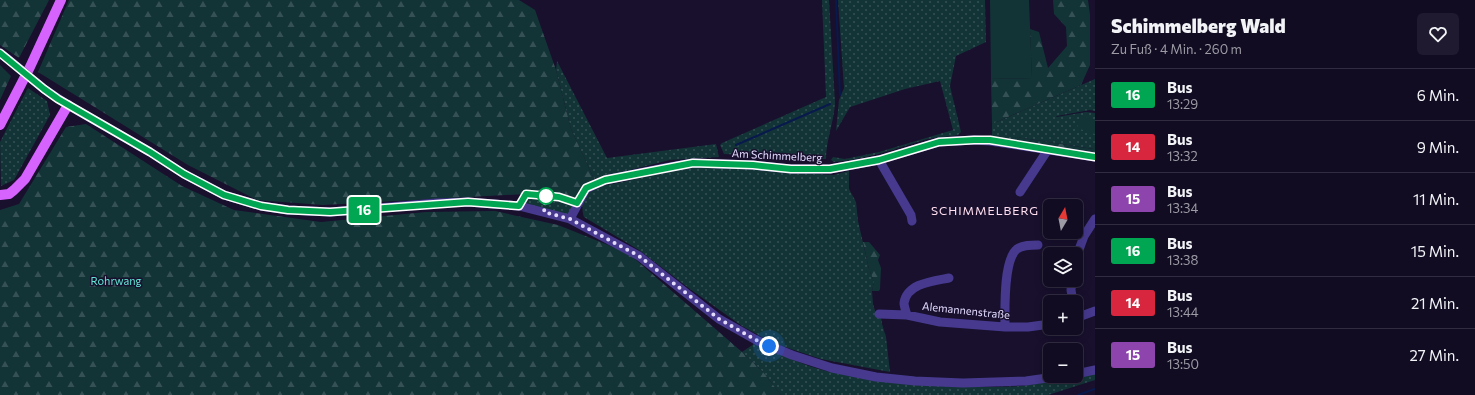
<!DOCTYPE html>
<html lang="de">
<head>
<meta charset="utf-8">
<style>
	:root { --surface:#120c22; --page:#1f1a2f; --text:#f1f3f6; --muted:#9c9ba5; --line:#312c40 }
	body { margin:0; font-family:Commissioner,sans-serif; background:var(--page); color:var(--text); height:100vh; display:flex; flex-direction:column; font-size:15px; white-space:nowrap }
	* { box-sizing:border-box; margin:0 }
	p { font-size:13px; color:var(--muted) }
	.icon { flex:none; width:22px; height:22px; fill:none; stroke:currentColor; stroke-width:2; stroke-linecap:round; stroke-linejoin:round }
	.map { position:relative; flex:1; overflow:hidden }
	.details { display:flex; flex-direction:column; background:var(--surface); width:380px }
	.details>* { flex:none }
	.badge { padding:0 8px; border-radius:3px; font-size:14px; line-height:26px }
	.needle { width:26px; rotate:10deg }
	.buttons { position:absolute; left:1043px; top:199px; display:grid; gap:8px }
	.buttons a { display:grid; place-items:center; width:40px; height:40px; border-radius:6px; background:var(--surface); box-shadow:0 2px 10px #0003,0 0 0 1px var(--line); font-size:20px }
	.you { position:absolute; width:20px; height:20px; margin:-10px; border:3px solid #fff; border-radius:50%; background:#1a73e8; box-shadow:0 0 0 6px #1a73e833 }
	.map>.badge { position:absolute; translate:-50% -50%; box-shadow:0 0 0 2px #fff }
	.round { display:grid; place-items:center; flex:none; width:42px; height:42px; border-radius:6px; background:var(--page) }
	.headline { display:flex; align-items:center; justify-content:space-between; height:68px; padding:0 16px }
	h1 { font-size:19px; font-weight:800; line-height:30px }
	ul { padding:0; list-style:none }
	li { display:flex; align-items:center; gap:12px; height:52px; padding:0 16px; border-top:1px solid var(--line) }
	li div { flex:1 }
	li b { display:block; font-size:15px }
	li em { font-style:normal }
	li .badge { min-width:44px; font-weight:700; text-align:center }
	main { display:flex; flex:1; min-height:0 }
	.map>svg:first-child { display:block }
	.grass { fill:url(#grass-dots) }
	.forest { fill:url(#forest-firs) }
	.pitch { fill:#133437 }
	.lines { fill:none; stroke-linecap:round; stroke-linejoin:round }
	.stream { stroke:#08194d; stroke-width:2 }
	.minor { stroke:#46398e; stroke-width:9 }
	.major { stroke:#d763ff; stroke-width:10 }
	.minor-bridge { stroke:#46398e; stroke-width:9 }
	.line-casing { stroke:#fff; stroke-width:9 }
	.line { stroke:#00a651; stroke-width:6 }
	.walk { stroke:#e4dcff; stroke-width:4; stroke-dasharray:0 7.2 }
	.stop-dot { fill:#fff; stroke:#00a651; stroke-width:2 }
	.labels { text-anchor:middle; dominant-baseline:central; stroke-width:3; stroke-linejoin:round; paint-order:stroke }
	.street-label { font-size:11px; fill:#e4dcff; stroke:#18102d }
	.park-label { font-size:11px; fill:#60e7d5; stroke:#18102d }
	.neighbourhood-label { font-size:12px; letter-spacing:1px; fill:#ffdeef; stroke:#18102d }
</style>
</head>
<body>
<main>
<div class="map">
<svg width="1095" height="395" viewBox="0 0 1095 395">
	<defs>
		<pattern id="grass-dots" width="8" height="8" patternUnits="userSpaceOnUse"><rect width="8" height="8" fill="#133437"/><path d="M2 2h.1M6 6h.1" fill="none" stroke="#355155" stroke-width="1.8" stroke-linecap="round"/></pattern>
		<pattern id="forest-firs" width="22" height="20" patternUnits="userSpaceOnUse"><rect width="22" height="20" fill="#133437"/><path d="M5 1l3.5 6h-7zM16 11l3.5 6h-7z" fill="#355155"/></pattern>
	</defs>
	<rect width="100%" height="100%" fill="#18102d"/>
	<path class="grass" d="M 822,0 L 829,0 L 835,103 C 834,122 826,140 826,159 L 724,154 L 720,145 L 722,143 L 826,97 Z
		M 838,0 L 985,0 L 986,42 L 956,56 L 950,86 L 961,132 L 958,135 C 947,137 935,137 924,140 C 894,149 865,160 834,162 L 831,160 L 833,157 L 845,159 L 879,152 L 953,130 L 940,81 L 905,89 L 850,107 L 836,131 L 839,100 L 844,88 Z
		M 557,61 L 607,158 L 716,144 L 719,157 L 670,160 L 594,179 L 571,129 L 556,70 Z
		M 1095,79 L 1095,111 L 1090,110 L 1057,116 L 1056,117 L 1086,112 L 1095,113 L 1095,145 L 1094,149 L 1016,137 L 1014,144 L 992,139 L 992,124 Z
		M 28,88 L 47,101 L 50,115 L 14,180 L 1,186 L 0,142 Z
		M 695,167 L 735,168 L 833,175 L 849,171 L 849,189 L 856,202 L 858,221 L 869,269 L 874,282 L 872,291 L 873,304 L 876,314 L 881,317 L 882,324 L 886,337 L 890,372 L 821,359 L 773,343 L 742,326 L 690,289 L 639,250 L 584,217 C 581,208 582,198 590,192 C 599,185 612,184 623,182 C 647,176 671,171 695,167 Z
		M 526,194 L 559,197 L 574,202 L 568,216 L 520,204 Z
		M 754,344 L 809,366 L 826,371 L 878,380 L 956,387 L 992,387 L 1022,386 L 1095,374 L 1095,380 L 1048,395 L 781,395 L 763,372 L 742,352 Z"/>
	<path class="forest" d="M 0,0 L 49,0 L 19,58 L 0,45 Z
		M 69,0 L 519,0 L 535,10 L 556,70 L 571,129 L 594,179 L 584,187 L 574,202 L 559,197 L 526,194 L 323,205 L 257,200 L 188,165 L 38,72 Z
		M 1053,0 L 1088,0 L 1090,15 L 1090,65 L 1081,85 L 992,124 L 991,79 L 1032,78 L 1030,29 L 1039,32 L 1048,68 L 1067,46 L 1066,27 L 1054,14 Z
		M 0,65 L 11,76 L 0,100 Z
		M 86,124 L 182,186 L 234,210 L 321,222 L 426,212 L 495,211 L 558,225 L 628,253 L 742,352 L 763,372 L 781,395 L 0,395 L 0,210 L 19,204 L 66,127 Z
		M 1016,137 L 1093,149 L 1095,145 L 1095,156 L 1014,144 Z
		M 863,242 L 869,242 L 880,255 L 878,260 L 881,268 L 880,289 L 879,291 L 872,291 L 874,282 L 869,269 Z"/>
	<path class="pitch" d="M 990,0 L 1029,0 L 1032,78 L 991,79 Z
		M 1080,115 L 1095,120 L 1095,134 L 1077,128 Z"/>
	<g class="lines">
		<path class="stream" d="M 836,0 L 840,95
			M 736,145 L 830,104
			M 1078,395 L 1095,389"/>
		<path class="minor" d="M 0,53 L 9,60
			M 44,89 L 68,105 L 150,152 L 184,174 L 224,195 L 261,206 L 288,210 L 331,212 L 436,203 L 468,202 L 519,206 L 570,219 L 639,256 L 719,319 L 758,341 L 792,355 L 832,368 L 876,377 L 915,381 L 963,383 L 1026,381 L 1061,376
			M 879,160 L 911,215 L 912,221
			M 1020,192 L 1047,151
			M 570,219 L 586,189 L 605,180 L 664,168 L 693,163 L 753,165 L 791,169 L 830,169 L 879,160 L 939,142 L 974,140 L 990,141 L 1095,157
			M 1076,258 L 1084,236 L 1095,219
			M 1072,280 L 1071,290 L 1073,302
			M 879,314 L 907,315 L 940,322 L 1005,327 L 1028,327 L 1050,324
			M 907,315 C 906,312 904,306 904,303 C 907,283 934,281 949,278
			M 1076,318 L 1095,311
			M 1005,327 C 1005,310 1003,260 1017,249 C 1023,245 1031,245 1038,245
			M 1076,374 L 1095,370"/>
		<path class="major" d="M 0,125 L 30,67 L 61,0
			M 0,195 L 9,194 L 14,190 L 25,179 L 68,105"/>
		<path class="minor-bridge" d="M 9,60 L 44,89"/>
	</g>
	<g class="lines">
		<defs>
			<path id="line" d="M 0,53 L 44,89 L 58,99 L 150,152 L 184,174 L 224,195 L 261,206 L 288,210 L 330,212 L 468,202 L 519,206 L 526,194 L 559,197 L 577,203 L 586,188 L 605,180 L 693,163 L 753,165 L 791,169 L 830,169 L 879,160 L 939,142 L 974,140 L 990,140 L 1095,157"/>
		</defs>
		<use href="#line" class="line-casing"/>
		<use href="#line" class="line"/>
		<path class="walk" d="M 546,196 L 544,212 L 570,219 L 639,256 L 719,319 L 758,341 L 769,346"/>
	</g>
	<circle class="stop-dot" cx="546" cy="196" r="8"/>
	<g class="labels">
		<g class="street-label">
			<text transform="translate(777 155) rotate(3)">Am Schimmelberg</text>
			<text transform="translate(966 310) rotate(6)">Alemannenstraße</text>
		</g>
		<g class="park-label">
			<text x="116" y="280">Rohrwang</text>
		</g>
		<g class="neighbourhood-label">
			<text x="985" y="210">SCHIMMELBERG</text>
		</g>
	</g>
</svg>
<div class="buttons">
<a><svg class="needle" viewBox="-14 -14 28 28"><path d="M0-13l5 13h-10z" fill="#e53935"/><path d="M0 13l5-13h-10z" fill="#9c9ba5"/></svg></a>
<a><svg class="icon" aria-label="layers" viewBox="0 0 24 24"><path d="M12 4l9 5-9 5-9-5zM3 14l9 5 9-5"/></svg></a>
<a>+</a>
<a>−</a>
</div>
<div class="you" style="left:769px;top:346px"></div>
<b class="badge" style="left:364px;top:210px;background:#00a651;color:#fff">16</b>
</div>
<section class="details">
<div class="headline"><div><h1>Schimmelberg Wald</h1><p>Zu Fuß · 4 Min. · 260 m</p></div><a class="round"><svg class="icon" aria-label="heart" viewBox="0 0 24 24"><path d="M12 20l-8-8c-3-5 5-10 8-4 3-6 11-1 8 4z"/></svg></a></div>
<ul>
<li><span class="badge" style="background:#00a651;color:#fff">16</span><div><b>Bus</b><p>13:29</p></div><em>6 Min.</em></li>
<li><span class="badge" style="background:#d7263d;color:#fff">14</span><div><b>Bus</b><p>13:32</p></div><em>9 Min.</em></li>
<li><span class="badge" style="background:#8e44ad;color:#fff">15</span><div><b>Bus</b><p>13:34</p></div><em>11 Min.</em></li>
<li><span class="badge" style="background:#00a651;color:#fff">16</span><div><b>Bus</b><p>13:38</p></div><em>15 Min.</em></li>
<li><span class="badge" style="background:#d7263d;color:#fff">14</span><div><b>Bus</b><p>13:44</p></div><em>21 Min.</em></li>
<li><span class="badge" style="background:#8e44ad;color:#fff">15</span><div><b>Bus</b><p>13:50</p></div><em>27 Min.</em></li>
</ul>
</section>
</main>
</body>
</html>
